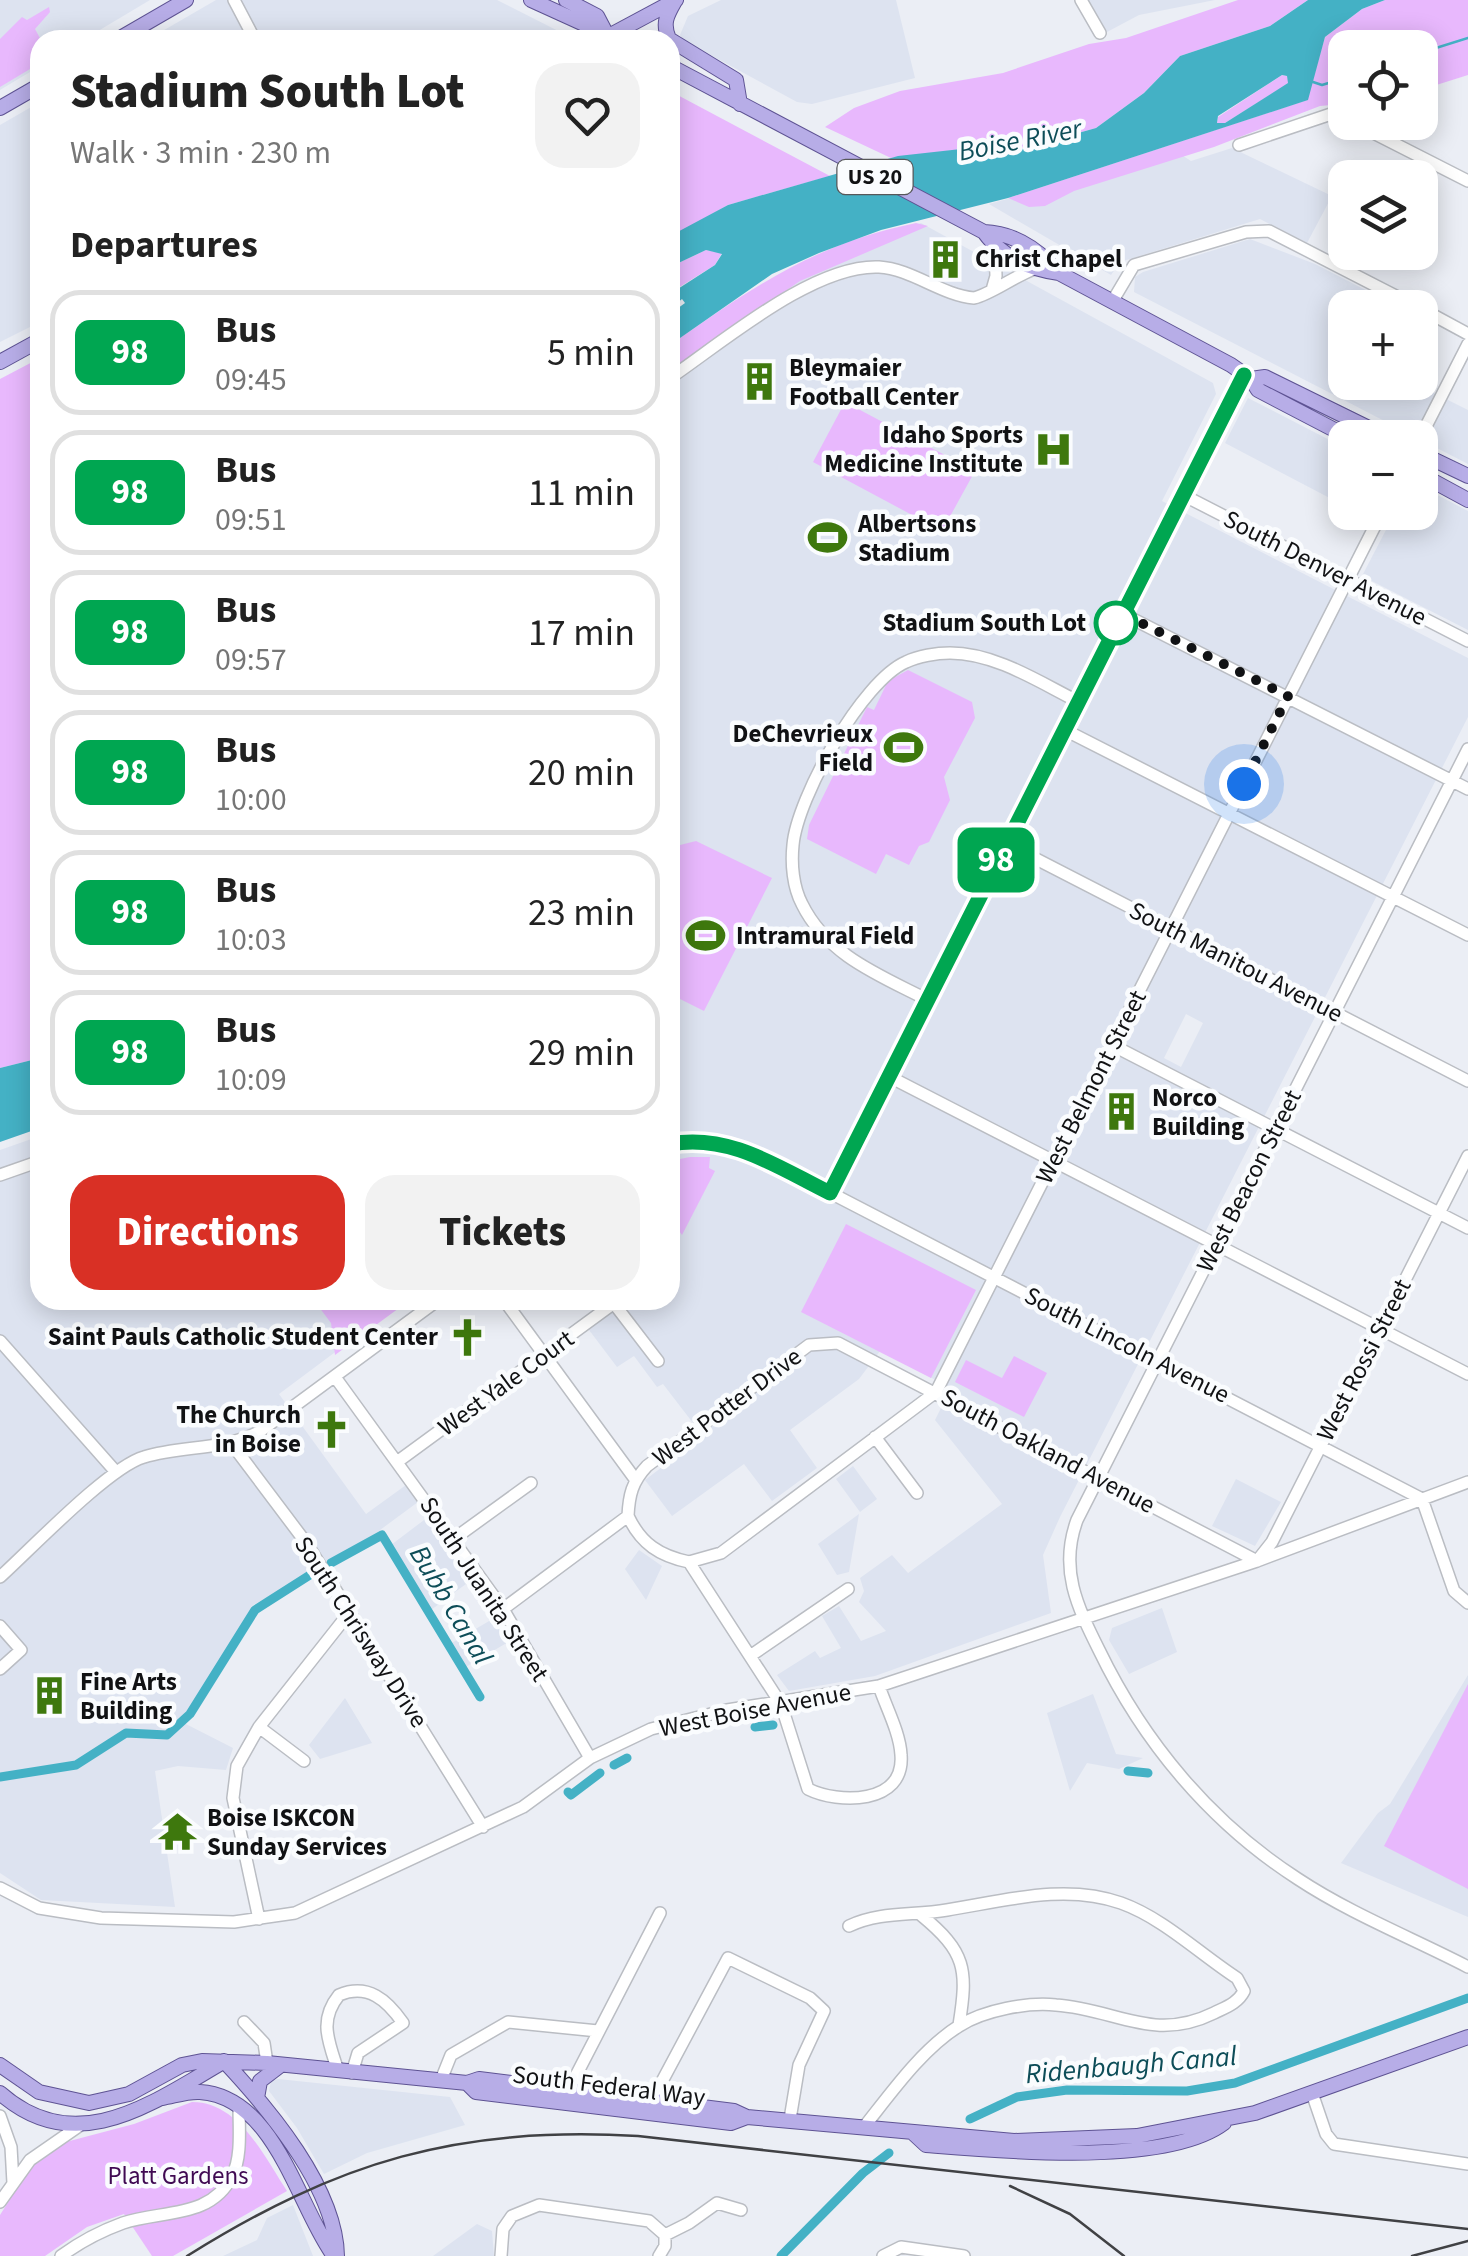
<!DOCTYPE html>
<html lang="en">
<head>
<meta charset="utf-8">
<style>
	:root { --surface:#fff; --page:#f2f2f2; --text:#222; --muted:#767676; --line:#e0e0e0; --accent:#d93025 }
	body { margin:0; font-family:"Source Sans 3",sans-serif; background:var(--page); color:var(--text); height:100vh; display:flex; flex-direction:column; font-size:38px; white-space:nowrap }
	* { box-sizing:border-box; margin:0 }
	p { font-size:32px; color:var(--muted) }
	.icon { flex:none; width:55px; height:55px; fill:none; stroke:currentColor; stroke-width:2; stroke-linecap:round; stroke-linejoin:round }
	.map { position:relative; flex:1; overflow:hidden }
	.sheet { position:absolute; left:30px; top:30px; width:650px; height:1280px; display:flex; flex-direction:column; background:var(--surface); border-radius:30px; box-shadow:0 5px 25px #0003 }
	.sheet>* { flex:none }
	.badge { padding:0 20px; border-radius:15px; font-size:35px; line-height:65px }
	.fabs { position:absolute; left:1328px; top:30px; display:grid; gap:20px }
	.fabs a { display:grid; place-items:center; width:110px; height:110px; border-radius:20px; background:var(--surface); box-shadow:0 5px 25px #0003; font-size:50px }
	.you { position:absolute; width:50px; height:50px; margin:-25px; border:8px solid #fff; border-radius:50%; background:#1a73e8; box-shadow:0 0 0 15px #1a73e833 }
	.map>.badge { position:absolute; translate:-50% -50%; box-shadow:0 0 0 5px #fff }
	h2 { padding:0 40px; font-size:38px; line-height:90px }
	.round { display:grid; place-items:center; flex:none; width:105px; height:105px; border-radius:30px; background:var(--page) }
	.headline { display:flex; align-items:center; justify-content:space-between; height:170px; padding:0 40px }
	h1 { font-size:48px; font-weight:800; line-height:75px }
	.action { display:flex; gap:20px; margin-top:auto; padding:20px 40px }
	.action a { flex:1; height:115px; border-radius:30px; background:var(--accent); color:#fff; font-size:40px; font-weight:800; line-height:115px; text-align:center }
	.action a+a { background:var(--page); color:var(--text) }
	ul { padding:0; list-style:none }
	li { display:flex; align-items:center; gap:30px; height:125px; margin:0 20px 15px; padding:0 20px; border:5px solid var(--line); border-radius:30px }
	li div { flex:1 }
	li b { display:block; font-size:38px }
	li em { font-style:normal }
	li .badge { min-width:110px; font-weight:700; text-align:center }
	.map>svg:first-child { display:block }
	.built { fill:#dde3f0; fill-rule:evenodd }
	.green { fill:#e8b8fd }
	.water { fill:#44b1c5; fill-rule:evenodd }
	.lines { fill:none; stroke-linecap:round; stroke-linejoin:round }
	.stream { stroke:#44b1c5; stroke-width:2.5 }
	.canal { stroke:#44b1c5; stroke-width:9 }
	.minor-casing { stroke:#babdc3; stroke-width:14 }
	.major-casing { stroke:#5e5393; stroke-width:16 }
	.minor { stroke:#fff; stroke-width:11 }
	.major { stroke:#b7ade7; stroke-width:14 }
	.rail { stroke:#404144; stroke-width:2.5 }
	.line-casing { stroke:#fff; stroke-width:22 }
	.line { stroke:#00a651; stroke-width:15 }
	.walk { stroke:#111214; stroke-width:10; stroke-dasharray:0 18 }
	.stop-dot { fill:#fff; stroke:#00a651; stroke-width:5 }
	.labels { text-anchor:middle; dominant-baseline:central; stroke-width:9; stroke-linejoin:round; paint-order:stroke }
	.shield { fill:#fafcfe; stroke:#57585a; stroke-width:2.5 }
	.shield-label { font-size:22px; font-weight:bold; fill:#111214 }
	.poi-label { font-size:25px; font-weight:bold; fill:#111214; stroke:#fafcfe; text-anchor:start }
	.street-label { font-size:25px; fill:#111214; stroke:#fafcfe }
	.stop-label { font-size:25px; font-weight:bold; fill:#111214; stroke:#fafcfe; text-anchor:end }
	.park-label { font-size:25px; fill:#3f0952; stroke:#fafcfe }
	.water-label { font-size:28px; font-style:italic; fill:#0d4d58; stroke:#fafcfe }
</style>
</head>
<body>
<div class="map">
<svg width="1468" height="2256" viewBox="0 0 1468 2256">
	<rect width="100%" height="100%" fill="#ebeef5"/>
	<path class="built" d="M 0,0 L 150,0 L 83,40 L 40,40 L 40,66 L 0,90 Z
		M 216,0 L 497,0 L 576,40 L 147,40 Z
		M 721,0 L 896,0 L 915,78 L 812,104 L 797,102 L 683,40 L 680,35 L 688,16 Z
		M 1088,0 L 1215,0 L 1139,15 L 1107,32 Z
		M 40,102 L 40,322 L 0,342 L 0,125 Z
		M 1232,148 L 1332,196 L 1307,243 L 1260,219 L 1120,262 L 1111,275 L 989,204 L 1177,152 L 1191,161 Z
		M 921,223 L 1213,383 L 1216,394 L 1162,501 L 1468,658 L 1468,717 L 1060,1517 L 1043,1555 L 1051,1613 L 875,1676 L 789,1691 L 777,1675 L 815,1651 L 820,1658 L 841,1648 L 822,1616 L 839,1606 L 861,1641 L 886,1631 L 859,1602 L 864,1591 L 860,1578 L 892,1555 L 908,1573 L 1002,1504 L 935,1420 L 951,1388 L 880,1351 L 859,1379 L 790,1430 L 817,1468 L 772,1501 L 744,1464 L 672,1516 L 645,1480 L 703,1436 L 663,1384 L 657,1387 L 634,1356 L 617,1367 L 589,1330 L 604,1317 L 592,1300 L 670,1300 L 670,357 L 820,260 ZM 1186,1014 L 1203,1023 L 1181,1067 L 1164,1058 Z
		M 1250,239 L 1315,264 L 1383,299 L 1382,307 L 1345,308 L 1345,382 L 1414,383 L 1468,410 L 1468,464 L 1134,292 L 1135,277 L 1143,272 Z
		M 1248,398 L 1345,448 L 1345,506 L 1225,443 Z
		M 1420,486 L 1468,511 L 1468,630 L 1362,576 L 1387,528 L 1358,513 L 1420,512 Z
		M 40,1136 L 40,1300 L 405,1300 L 279,1394 L 366,1514 L 406,1485 L 418,1502 L 380,1530 L 391,1545 L 428,1517 L 474,1578 L 431,1610 L 398,1556 L 376,1539 L 253,1605 L 240,1641 L 180,1721 L 233,1748 L 226,1770 L 178,1766 L 155,1771 L 175,1907 L 41,1900 L 0,1873 L 0,1150 Z
		M 853,1466 L 877,1499 L 860,1512 L 836,1479 Z
		M 1236,1479 L 1281,1502 L 1255,1546 L 1212,1526 Z
		M 859,1514 L 849,1572 L 837,1575 L 818,1544 Z
		M 639,1550 L 662,1566 L 646,1600 L 625,1569 Z
		M 1162,1608 L 1177,1652 L 1129,1674 L 1109,1640 L 1112,1628 Z
		M 496,1617 L 510,1641 L 464,1668 L 450,1644 Z
		M 1468,1675 L 1468,1917 L 1341,1863 L 1378,1813 L 1390,1804 Z
		M 1093,1694 L 1116,1754 L 1143,1758 L 1119,1769 L 1087,1763 L 1070,1791 L 1047,1713 Z
		M 345,1698 L 372,1743 L 320,1759 L 309,1745 Z
		M 278,2079 L 450,2097 L 465,2125 L 367,2153 L 324,2174 L 297,2128 L 269,2091 L 271,2081 Z
		M 293,2205 L 313,2256 L 223,2256 L 257,2240 L 267,2218 Z
		M 477,2224 L 492,2231 L 494,2256 L 433,2256 Z"/>
	<path class="green" d="M 1238,0 L 1308,0 L 1270,26 L 1180,56 L 1144,93 L 1096,128 L 1014,151 L 979,147 L 891,158 L 825,127 L 854,108 L 900,91 L 1003,73 L 1089,44 L 1126,38 Z
		M 1385,0 L 1468,0 L 1468,75 L 1430,87 L 1422,97 L 1420,48 L 1345,48 L 1345,112 L 1331,105 L 1320,106 L 1214,147 L 1074,191 L 1045,206 L 1029,207 L 1008,198 L 1307,100 L 1325,37 L 1362,9 Z
		M 49,7 L 50,12 L 35,29 L 41,40 L 40,63 L 0,87 L 0,39 L 22,17 L 27,20 Z
		M 1282,75 L 1287,76 L 1289,83 L 1225,123 L 1217,123 L 1218,117 Z
		M 670,91 L 830,176 L 728,205 L 670,238 Z
		M 916,223 L 928,226 L 800,281 L 670,370 L 670,345 C 753,287 814,244 916,223 Z
		M 706,250 L 722,253 L 715,265 L 670,293 L 670,267 Z
		M 40,358 L 40,1058 L 0,1068 L 0,379 Z
		M 845,402 L 975,471 L 942,531 L 813,462 Z
		M 908,670 L 972,702 L 975,718 L 944,777 L 950,800 L 929,842 L 919,846 L 909,865 L 886,854 L 876,874 L 807,839 L 809,825 L 867,707 L 874,710 L 888,681 Z
		M 696,841 L 772,878 L 704,1011 L 670,994 L 670,865 L 680,845 Z
		M 690,1157 L 710,1157 L 709,1168 L 715,1171 L 682,1235 L 670,1218 L 670,1161 Z
		M 846,1224 L 976,1290 L 931,1378 L 801,1312 Z
		M 328,1300 L 410,1300 L 335,1355 L 331,1323 L 319,1307 Z
		M 1014,1356 L 1047,1373 L 1024,1417 L 955,1382 L 966,1360 L 1002,1378 Z
		M 1468,1684 L 1468,1889 L 1384,1846 Z
		M 192,2102 C 239,2102 264,2156 287,2191 L 173,2256 L 152,2256 L 124,2214 L 87,2227 L 45,2256 L 0,2256 L 0,2215 L 31,2166 L 62,2143 L 134,2124 Z"/>
	<path class="water" d="M 1308,0 L 1385,0 L 1362,9 L 1325,37 L 1308,100 L 1008,198 L 881,230 L 819,253 L 772,274 L 670,345 L 670,314 L 685,303 L 682,299 L 670,309 L 670,294 L 715,265 L 722,254 L 706,250 L 670,267 L 670,236 L 728,205 L 898,156 L 979,147 L 1014,151 L 1096,128 L 1144,93 L 1180,56 L 1270,26 ZM 1282,75 L 1287,76 L 1288,83 L 1225,123 L 1217,123 L 1218,116 Z
		M 40,1058 L 40,1128 L 0,1142 L 0,1068 Z"/>
	<g class="lines">
		<path class="stream" d="M 1420,53 L 1468,38
			M 1313,82 L 1322,85 L 1345,78"/>
		<path class="canal" d="M 331,1563 L 382,1535 L 480,1697
			M 755,1727 L 773,1725
			M 614,1765 L 627,1758
			M 1128,1771 L 1148,1773
			M 0,1777 L 76,1765 L 126,1733 L 167,1735 L 190,1714 L 255,1610 L 313,1573
			M 568,1792 L 571,1795 L 600,1773
			M 970,2119 L 1017,2097 L 1067,2090 L 1187,2091 L 1235,2083 L 1468,1998
			M 781,2256 L 863,2173 L 889,2153"/>
		<defs>
			<path id="minor" d="M 234,0 L 255,40
				M 1081,0 L 1100,33
				M 1352,122 L 1468,181
				M 1239,145 L 1334,113 L 1345,119
				M 992,290 L 996,276 L 995,247
				M 1112,302 L 1134,265 L 1246,232 L 1269,231 L 1419,308
				M 1420,308 L 1468,334
				M 670,378 C 723,342 814,264 879,267 C 912,269 941,295 974,298 C 991,294 1013,277 1034,269
				M 1420,438 L 1468,344
				M 1181,494 L 1468,641
				M 1121,613 L 1468,789
				M 1063,729 L 1468,935
				M 1468,749 L 1077,1520 C 1059,1569 1077,1606 1099,1650 C 1144,1743 1211,1823 1298,1879 C 1351,1914 1412,1938 1468,1967
				M 1005,843 L 1468,1081
				M 926,999 C 879,975 827,955 802,904 C 793,887 791,864 793,845 C 797,798 862,681 906,662 C 918,656 937,653 950,653 C 995,653 1039,682 1077,701
				M 1112,1045 L 1468,1228
				M 888,1076 L 1468,1374
				M 670,1144 L 718,1143 L 765,1159 L 1422,1499 L 1454,1591 L 1468,1603
				M 0,1175 L 40,1161
				M 830,1193 L 1244,375
				M 504,1300 L 635,1479
				M 612,1301 L 658,1361
				M 0,1341 L 116,1472
				M 335,1377 L 503,1609 L 590,1758
				M 875,1437 L 917,1493
				M 231,1443 L 307,1544 L 483,1827
				M 397,1462 L 614,1303
				M 628,1516 C 641,1544 660,1556 689,1562 L 781,1704 L 808,1789 C 838,1804 905,1805 901,1755 C 900,1733 886,1707 879,1686
				M 455,1538 L 531,1483
				M 689,1562 L 721,1553 L 936,1392 L 1382,512
				M 0,1577 C 31,1549 109,1467 144,1457 C 182,1445 222,1451 259,1432 L 438,1300
				M 503,1609 L 628,1516 C 629,1495 632,1482 647,1466 L 809,1345 L 838,1343 L 1257,1561 L 1272,1542 L 1468,1156
				M 0,1626 L 21,1650 L 0,1669
				M 753,1654 L 848,1589
				M 259,1727 L 304,1761
				M 0,1888 L 39,1908 L 101,1918 L 234,1922 L 295,1913 L 523,1807 L 590,1758 L 651,1729 L 727,1710 L 879,1686 L 1257,1561 L 1468,1482
				M 921,1915 C 966,1952 968,1969 959,2025
				M 259,1919 L 233,1798 L 237,1766 L 259,1727 L 349,1613
				M 849,1926 C 881,1911 913,1916 947,1910 C 1004,1901 1065,1883 1121,1903 C 1163,1918 1200,1954 1237,1978 L 1244,1991 C 1238,2003 1226,2007 1214,2013 C 1153,2043 1116,2009 1056,2005 C 1028,2002 984,2010 959,2026 C 922,2049 891,2093 864,2127
				M 244,2022 L 264,2043 L 267,2063
				M 338,2071 C 329,2042 318,2021 339,1995 C 368,1983 387,2000 403,2023 L 358,2053 L 352,2073
				M 441,2080 L 451,2055 L 508,2022 L 598,2031
				M 567,2093 L 660,1913
				M 1312,2093 L 1326,2134 L 1334,2144 L 1468,2164
				M 651,2102 L 728,1958 L 810,1998 L 824,2011 L 799,2065 L 790,2119
				M 0,2116 L 11,2147 L 13,2183
				M 0,2202 L 30,2160 L 79,2126
				M 665,2235 L 689,2223 L 717,2203 L 741,2210
				M 61,2256 C 80,2242 101,2231 123,2223 C 161,2210 211,2219 232,2176 C 242,2158 239,2128 239,2107
				M 501,2256 L 503,2229 L 512,2216 L 539,2205 L 649,2221 L 665,2235 L 665,2246 L 659,2256
				M 883,2256 L 901,2247 L 964,2256"/>
			<path id="major" d="M 531,0 L 619,40
				M 566,0 L 597,16 L 608,37
				M 675,1 C 667,15 662,23 669,39 L 736,80 L 740,104
				M 607,37 L 676,0
				M 117,40 L 186,0
				M 670,66 L 984,232 C 1015,233 1039,250 1059,273
				M 0,108 L 40,85
				M 984,232 C 1002,257 1029,269 1059,273 L 1231,365 L 1251,379 L 1258,390 L 1350,438
				M 0,362 L 40,340
				M 1251,379 L 1265,377 L 1389,438
				M 1420,453 L 1468,476
				M 1420,474 L 1468,500
				M 224,2061 C 269,2109 336,2188 337,2256
				M 0,2065 L 39,2092 L 89,2103 L 129,2094 L 182,2065 L 202,2061 L 267,2063 L 467,2083 L 479,2079 L 734,2111 L 747,2117 L 1014,2141 L 1137,2136 L 1255,2113 L 1468,2037
				M 467,2083 L 476,2092 L 731,2123 L 747,2117
				M 0,2093 C 76,2160 152,2103 223,2062
				M 162,2098 C 174,2096 188,2091 200,2092 C 276,2097 298,2208 334,2256
				M 257,2098 L 260,2081 L 281,2065
				M 912,2132 L 926,2145 C 999,2151 1166,2167 1224,2123"/>
		</defs>
		<use href="#minor" class="minor-casing"/>
		<use href="#major" class="major-casing"/>
		<use href="#minor" class="minor"/>
		<use href="#major" class="major"/>
		<path class="rail" d="M 1010,2186 L 1070,2214 L 1124,2256
			M 187,2256 C 339,2161 457,2126 638,2136 L 1468,2229
			M 1412,2256 L 1468,2241"/>
	</g>
	<g class="lines">
		<defs>
			<path id="line" d="M 670,1144 C 730,1133 779,1168 830,1193 L 1244,375"/>
		</defs>
		<use href="#line" class="line-casing"/>
		<use href="#line" class="line"/>
		<path class="walk" d="M 1116,623 L 1121,613 L 1288,696 L 1244,784"/>
	</g>
	<defs>
		<symbol id="building-bare" viewBox="-9 -9 18 18"><path d="M-4-6H4V6H1V3H-1V6H-4ZM-2.5-4.3h1.7v1.8h-1.7ZM.8-4.3h1.7v1.8H.8ZM-2.5-1h1.7V.8h-1.7ZM.8-1h1.7V.8H.8Z" fill="#3e780d" stroke="#fafcfe" stroke-width="2.5" paint-order="stroke"/></symbol>
		<symbol id="hospital-bare" viewBox="-9 -9 18 18"><path d="M-5-5h3v3.5h4V-5h3V5h-3V1.5h-4V5h-3Z" fill="#3e780d" stroke="#fafcfe" stroke-width="2.5" paint-order="stroke"/></symbol>
		<symbol id="stadium-bare" viewBox="-9 -9 18 18"><path d="M0-5a6.5 5 0 1 0 0 10a6.5 5 0 1 0 0-10ZM-3.5-1.8h7v3.6h-7Z" fill="#3e780d" stroke="#fafcfe" stroke-width="2.5" paint-order="stroke"/></symbol>
		<symbol id="church-bare" viewBox="-9 -9 18 18"><path d="M-1.2-6h2.4v3.5h3.3v2.4h-3.3V6h-2.4V-.1h-3.3v-2.4h3.3Z" fill="#3e780d" stroke="#fafcfe" stroke-width="2.5" paint-order="stroke"/></symbol>
		<symbol id="temple-bare" viewBox="-9 -9 18 18"><path d="M0-6L5-2H3V0L6.5 2.5H4V6H1.5V3h-3V6H-4V2.5H-6.5L-3 0V-2H-5Z" fill="#3e780d" stroke="#fafcfe" stroke-width="2.5" paint-order="stroke"/></symbol>
	</defs>
	<g fill-rule="evenodd">
		<use href="#building-bare" x="918" y="232" width="55" height="55"/>
		<use href="#building-bare" x="732" y="354" width="55" height="55"/>
		<use href="#hospital-bare" x="1026" y="422" width="55" height="55"/>
		<use href="#stadium-bare" x="800" y="510" width="55" height="55"/>
		<use href="#stadium-bare" x="876" y="720" width="55" height="55"/>
		<use href="#stadium-bare" x="678" y="908" width="55" height="55"/>
		<use href="#building-bare" x="1094" y="1084" width="55" height="55"/>
		<use href="#church-bare" x="440" y="1310" width="55" height="55"/>
		<use href="#church-bare" x="304" y="1402" width="55" height="55"/>
		<use href="#building-bare" x="22" y="1668" width="55" height="55"/>
		<use href="#temple-bare" x="150" y="1804" width="55" height="55"/>
	</g>
	<circle class="stop-dot" cx="1116" cy="623" r="20"/>
	<g class="labels">
		<rect class="shield" x="837.5" y="160" width="75" height="34" rx="8"/>
		<g class="shield-label">
			<text x="875" y="177">US 20</text>
		</g>
		<g class="poi-label">
			<text x="975" y="259">Christ Chapel</text>
			<text x="789" y="368">Bleymaier<tspan x="789" dy="29">Football Center</tspan></text>
			<text x="1023" y="435" text-anchor="end">Idaho Sports<tspan x="1023" dy="29">Medicine Institute</tspan></text>
			<text x="858" y="524">Albertsons<tspan x="858" dy="29">Stadium</tspan></text>
			<text x="873" y="734" text-anchor="end">DeChevrieux<tspan x="873" dy="29">Field</tspan></text>
			<text x="736" y="936">Intramural Field</text>
			<text x="1152" y="1098">Norco<tspan x="1152" dy="29">Building</tspan></text>
			<text x="438" y="1337" text-anchor="end">Saint Pauls Catholic Student Center</text>
			<text x="301" y="1415" text-anchor="end">The Church<tspan x="301" dy="29">in Boise</tspan></text>
			<text x="80" y="1682">Fine Arts<tspan x="80" dy="29">Building</tspan></text>
			<text x="207" y="1818">Boise ISKCON<tspan x="207" dy="29">Sunday Services</tspan></text>
		</g>
		<g class="street-label">
			<text transform="translate(1325 568) rotate(27)">South Denver Avenue</text>
			<text transform="translate(1236 962) rotate(27)">South Manitou Avenue</text>
			<text transform="translate(1091 1087) rotate(-63)">West Belmont Street</text>
			<text transform="translate(1249 1181) rotate(-63)">West Beacon Street</text>
			<text transform="translate(1127 1345) rotate(27)">South Lincoln Avenue</text>
			<text transform="translate(1364 1360) rotate(-63)">West Rossi Street</text>
			<text transform="translate(506 1383) rotate(-36)">West Yale Court</text>
			<text transform="translate(727 1407) rotate(-37)">West Potter Drive</text>
			<text transform="translate(1048 1451) rotate(28)">South Oakland Avenue</text>
			<text transform="translate(484 1589) rotate(57)">South Juanita Street</text>
			<text transform="translate(361 1632) rotate(57)">South Chrisway Drive</text>
			<text transform="translate(755 1710) rotate(-11)">West Boise Avenue</text>
			<text transform="translate(609 2086) rotate(7)">South Federal Way</text>
		</g>
		<g class="stop-label">
			<text x="1086" y="623">Stadium South Lot</text>
		</g>
		<g class="park-label">
			<text x="178" y="2176">Platt Gardens</text>
		</g>
		<g class="water-label">
			<text transform="translate(1020 140) rotate(-11)">Boise River</text>
			<text transform="translate(451 1605) rotate(59)">Bubb Canal</text>
			<text transform="translate(1131 2065) rotate(-5)">Ridenbaugh Canal</text>
		</g>
	</g>
</svg>
<div class="fabs">
<a><svg class="icon" aria-label="locate" viewBox="0 0 24 24"><circle cx="12" cy="12" r="6"/><path d="M12 2v4M12 18v4M2 12h4M18 12h4"/></svg></a>
<a><svg class="icon" aria-label="layers" viewBox="0 0 24 24"><path d="M12 4l9 5-9 5-9-5zM3 14l9 5 9-5"/></svg></a>
<a>+</a>
<a>−</a>
</div>
<div class="you" style="left:1244px;top:784px"></div>
<b class="badge" style="left:996px;top:860px;background:#00a651;color:#fff">98</b>
<section class="sheet">
<div class="headline"><div><h1>Stadium South Lot</h1><p>Walk · 3 min · 230 m</p></div><a class="round"><svg class="icon" aria-label="heart" viewBox="0 0 24 24"><path d="M12 20l-8-8c-3-5 5-10 8-4 3-6 11-1 8 4z"/></svg></a></div>
<h2>Departures</h2>
<ul>
<li><span class="badge" style="background:#00a651;color:#fff">98</span><div><b>Bus</b><p>09:45</p></div><em>5 min</em></li>
<li><span class="badge" style="background:#00a651;color:#fff">98</span><div><b>Bus</b><p>09:51</p></div><em>11 min</em></li>
<li><span class="badge" style="background:#00a651;color:#fff">98</span><div><b>Bus</b><p>09:57</p></div><em>17 min</em></li>
<li><span class="badge" style="background:#00a651;color:#fff">98</span><div><b>Bus</b><p>10:00</p></div><em>20 min</em></li>
<li><span class="badge" style="background:#00a651;color:#fff">98</span><div><b>Bus</b><p>10:03</p></div><em>23 min</em></li>
<li><span class="badge" style="background:#00a651;color:#fff">98</span><div><b>Bus</b><p>10:09</p></div><em>29 min</em></li>
</ul>
<div class="action"><a>Directions</a><a>Tickets</a></div>
</section>
</div>
</body>
</html>
